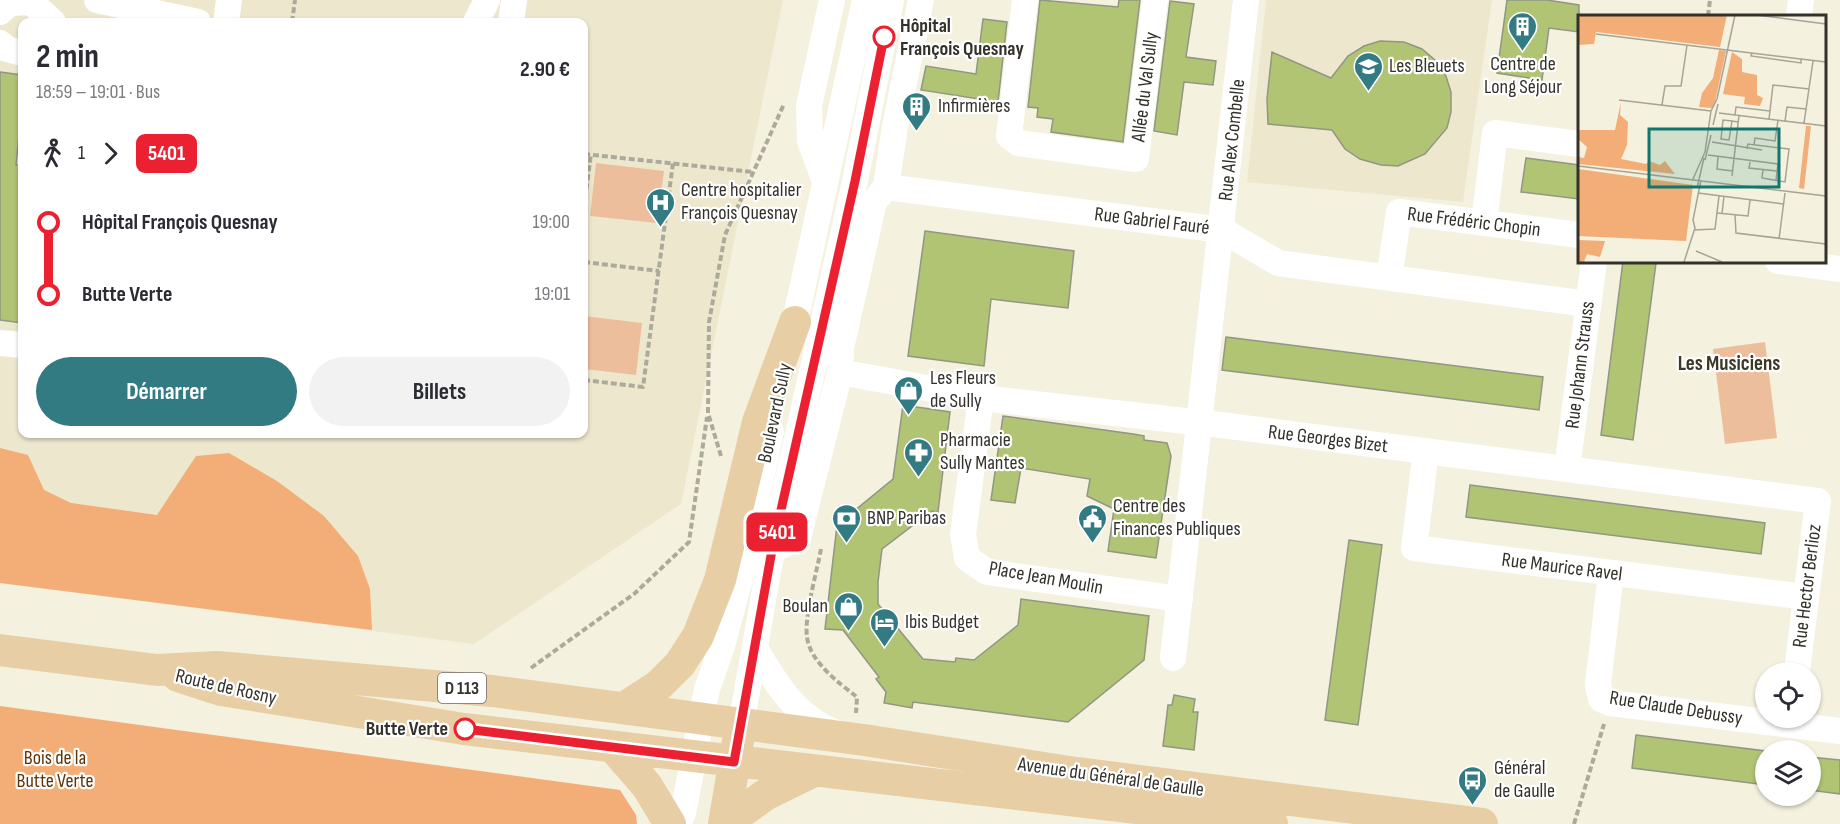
<!DOCTYPE html>
<html lang="fr">
<head>
<meta charset="utf-8">
<style>
	:root { --surface:#fff; --page:#f2f2f3; --text:#2b2b33; --muted:#7c7c81; --accent:#337b82 }
	body { margin:0; font-family:"Sofia Sans Condensed",sans-serif; background:var(--page); color:var(--text); height:100vh; display:flex; flex-direction:column; font-size:22px; white-space:nowrap }
	* { box-sizing:border-box; margin:0 }
	p { font-size:20px; color:var(--muted) }
	.icon { flex:none; width:33px; height:33px; fill:none; stroke:currentColor; stroke-width:2; stroke-linecap:round; stroke-linejoin:round }
	.map { position:relative; flex:1; overflow:hidden }
	.side { position:absolute; left:18px; top:18px; width:570px; height:420px; display:flex; flex-direction:column; background:var(--surface); border-radius:12px; box-shadow:0 2px 4px #0004 }
	.side>* { flex:none }
	.badge { padding:0 12px; border-radius:9px; font-size:21px; line-height:39px }
	.fabs { position:absolute; left:1755px; top:662px; display:grid; gap:12px }
	.fabs a { display:grid; place-items:center; width:66px; height:66px; border-radius:50%; background:var(--surface); box-shadow:0 2px 4px #0004; font-size:30px }
	.map>.badge { position:absolute; translate:-50% -50%; box-shadow:0 0 0 3px #fff }
	.legs { display:flex; align-items:center; gap:9px; height:66px; padding:0 18px; font-size:20px }
	.legs p { margin-inline-start:auto }
	.summary { display:flex; align-items:center; justify-content:space-between; height:102px; padding:0 18px }
	h1 { font-size:33px; font-weight:700; line-height:45px }
	.primary-button { display:flex; gap:12px; margin-top:auto; padding:12px 18px }
	.primary-button a { flex:1; height:69px; border-radius:36px; background:var(--accent); color:#fff; font-size:24px; font-weight:700; line-height:69px; text-align:center }
	.primary-button a+a { background:var(--page); color:var(--text) }
	ul { padding:0 18px; list-style:none }
	li { display:flex; align-items:center; gap:21px; height:72px; font-size:22px }
	li i { display:grid; place-items:center; width:9px; height:100%; margin:0 8px; background:currentColor }
	li i::after { content:''; width:15px; height:15px; margin:-8px; border:4px solid; border-radius:50%; background:var(--surface) }
	li p { margin-inline-start:auto }
	li:first-child i { background:linear-gradient(#0000 50%,currentColor 0) }
	li:last-child i { background:linear-gradient(currentColor 50%,#0000 0) }
	.map>svg:first-child { display:block }
	.built { fill:#ede8cd; fill-rule:evenodd }
	.green { fill:#edbe9c }
	.forest { fill:#f3ad77 }
	.building { fill:#b0c473; stroke:#919685; stroke-width:1.5 }
	.lines { fill:none; stroke-linecap:round; stroke-linejoin:round }
	.path { stroke:#acaa9b; stroke-width:4; stroke-dasharray:6 3; stroke-linecap:butt }
	.minor { stroke:#fff; stroke-width:26 }
	.major { stroke:#e8cea5; stroke-width:32 }
	.line-1-casing { stroke:#fff; stroke-width:14 }
	.line-1 { stroke:#eb2132; stroke-width:9 }
	.stop-1-dot { fill:#fff; stroke:#eb2132; stroke-width:3 }
	.labels { text-anchor:middle; dominant-baseline:central; stroke-width:4.5; stroke-linejoin:round; paint-order:stroke }
	.shield { fill:#fff; stroke:#706f6a; stroke-width:1.5 }
	.shield-label { font-size:18px; font-weight:bold; fill:#33312a }
	.stop-label { font-size:20px; font-weight:bold; fill:#33312a; stroke:#fff; text-anchor:start }
	.poi-label { font-size:20px; fill:#33312a; stroke:#fff; text-anchor:start }
	.street-label { font-size:20px; fill:#33312a; stroke:#fff }
	.park-label { font-size:20px; fill:#5f3308; stroke:#fff }
	.neighbourhood-label { font-size:21px; font-weight:bold; fill:#3b3828; stroke:#fff }
	.inset-road { fill:none; stroke:#a7a496; stroke-width:1.5 }
	.view { fill:#0f766e; fill-opacity:0.15; stroke:#0f766e; stroke-width:3 }
	.inset-edge { fill:none; stroke:#33312a; stroke-width:3 }
</style>
</head>
<body>
<div class="map">
<svg width="1840" height="824" viewBox="0 0 1840 824">
	<rect width="100%" height="100%" fill="#f4f1de"/>
	<path class="built" d="M 0,0 L 783,0 L 681,504 L 474,644 L 0,583 ZM 22,22 L 584,22 L 584,434 L 22,434 Z
		M 1266,0 L 1492,0 L 1463,202 L 1247,182 Z"/>
	<path class="green" d="M 596,163 L 664,171 L 657,223 L 590,216 Z
		M 584,316 L 642,323 L 636,375 L 584,369 Z
		M 1765,342 L 1777,438 L 1725,444 L 1713,349 Z"/>
	<path class="forest" d="M 0,448 L 28,455 L 44,490 L 71,503 L 157,515 L 196,456 L 229,453 L 277,481 L 324,516 L 358,556 L 370,589 L 372,630 L 0,583 Z
		M 0,706 L 620,790 L 636,815 L 637,824 L 0,824 Z"/>
	<path class="building" d="M 1040,0 L 1118,7 L 1119,0 L 1140,0 L 1123,142 L 1051,132 L 1053,119 L 1037,117 L 1038,108 L 1028,107 Z
		M 1507,0 L 1547,0 L 1579,5 L 1579,32 L 1549,28 L 1542,80 L 1497,73 Z
		M 1170,1 L 1194,4 L 1186,57 L 1216,61 L 1213,85 L 1184,82 L 1177,135 L 1154,131 Z
		M 983,19 L 1007,22 L 998,102 L 921,90 L 926,66 L 976,74 Z
		M 1380,41 L 1404,42 L 1422,49 L 1435,60 L 1446,76 L 1451,92 L 1451,112 L 1447,128 L 1425,154 L 1398,166 L 1381,165 L 1360,159 L 1345,149 L 1332,130 L 1268,124 L 1267,99 L 1272,52 L 1331,78 L 1348,56 L 1364,46 Z
		M 0,72 L 22,75 L 22,125 L 20,125 L 16,165 L 22,165 L 22,323 L 0,320 Z
		M 1526,158 L 1579,165 L 1579,199 L 1521,192 Z
		M 925,231 L 1074,251 L 1068,308 L 991,299 L 984,366 L 908,356 Z
		M 1623,261 L 1656,263 L 1633,440 L 1601,435 Z
		M 1226,337 L 1543,377 L 1539,410 L 1222,370 Z
		M 903,405 L 950,412 L 938,512 L 932,511 L 882,549 L 878,582 L 878,604 L 923,659 L 955,662 L 956,658 L 974,660 L 1018,625 L 1021,599 L 1149,616 L 1144,660 L 1068,722 L 936,705 L 913,702 L 912,708 L 884,703 L 886,692 L 876,679 L 879,677 L 843,630 L 825,629 L 837,525 L 893,479 Z
		M 1003,416 L 1133,434 L 1144,436 L 1144,440 L 1167,443 L 1171,456 L 1156,558 L 1108,551 L 1114,509 L 1087,496 L 1090,479 L 1021,468 L 1015,503 L 991,500 Z
		M 1470,485 L 1765,523 L 1761,554 L 1466,517 Z
		M 1349,540 L 1382,545 L 1358,725 L 1325,720 Z
		M 1174,695 L 1195,699 L 1193,712 L 1198,712 L 1194,750 L 1163,746 L 1168,705 L 1172,705 Z
		M 1636,735 L 1766,751 L 1766,785 L 1632,768 Z
		M 1810,757 L 1840,760 L 1840,794 L 1810,790 Z"/>
	<g class="lines">
		<path class="path" d="M 1708,16 L 1710,0
			M 292,22 L 295,0
			M 584,154 L 753,172
			M 584,207 L 591,154
			M 584,262 L 659,271
			M 584,380 L 643,387 L 673,163
			M 721,456 L 708,413 L 709,322 L 725,235 L 784,104
			M 821,549 C 817,571 804,616 807,637 C 810,662 839,683 857,697 L 856,713
			M 531,668 L 634,594 L 689,542 L 707,417
			M 1574,824 L 1604,724"/>
		<path class="minor" d="M 97,0 L 198,22
			M 1025,0 L 1009,136 L 1018,143 L 1136,159 L 1155,0
			M 0,12 L 10,3 L 31,2 L 53,22
			M 1799,16 L 1801,0
			M 226,22 L 229,0
			M 476,22 L 487,0
			M 511,22 L 514,0
			M 0,43 L 7,49 L 22,53
			M 824,179 L 810,141 L 809,106 L 832,0
			M 886,187 L 1222,230 L 1278,263 L 1588,304
			M 1484,223 L 1495,133 L 1579,144
			M 1778,261 L 1840,269
			M 1389,278 L 1399,212 L 1579,235
			M 791,340 L 865,0
			M 0,343 L 22,345
			M 840,372 L 981,398 L 1221,425 L 1818,501 L 1797,672
			M 981,398 L 963,534 L 967,558 L 987,572 L 1180,599
			M 1426,451 L 1414,548 L 1806,597
			M 1567,469 L 1594,261
			M 772,550 L 798,538 L 840,372 L 841,348 L 874,202 L 886,187 L 895,126 L 921,0
			M 1611,573 L 1598,684 L 1601,699 L 1610,703 L 1840,731
			M 755,648 C 776,684 797,719 837,733
			M 1173,658 L 1246,0
			M 741,725 L 772,550 L 855,181 L 891,0
			M 678,824 L 683,813 L 707,689 L 722,646 L 740,579 L 771,431"/>
		<path class="major" d="M 0,650 L 157,670 L 217,667 L 492,691 L 864,740 L 1076,773 L 1482,824
			M 178,676 L 221,690 L 464,729 L 1272,824
			M 624,708 L 659,685 L 680,664 L 698,636 L 720,580 L 758,422 L 795,322
			M 614,748 L 647,786 L 670,824
			M 724,824 L 738,741
			M 725,824 L 765,795 L 812,772"/>
	</g>
	<g class="lines">
		<defs>
			<path id="line-1" d="M 465,729 L 734,762 L 772,550 L 855,181 L 884,37"/>
		</defs>
		<use href="#line-1" class="line-1-casing"/>
		<use href="#line-1" class="line-1"/>
	</g>
	<defs>
		<symbol id="building-pin" viewBox="-11 -11 22 30"><path d="M0 17L-7.5 6A9.5 9.5 0 1 1 7.5 6Z" fill="#337b82" stroke="#fff"/><path d="M-4-6H4V6H1V3H-1V6H-4ZM-2.5-4.3h1.7v1.8h-1.7ZM.8-4.3h1.7v1.8H.8ZM-2.5-1h1.7V.8h-1.7ZM.8-1h1.7V.8H.8Z" fill="#fff"/></symbol>
		<symbol id="school-pin" viewBox="-11 -11 22 30"><path d="M0 17L-7.5 6A9.5 9.5 0 1 1 7.5 6Z" fill="#337b82" stroke="#fff"/><path d="M0-5L7-2L0 1L-7-2ZM-4 1L0 2.5L4 1V4Q0 6-4 4Z" fill="#fff"/></symbol>
		<symbol id="hospital-pin" viewBox="-11 -11 22 30"><path d="M0 17L-7.5 6A9.5 9.5 0 1 1 7.5 6Z" fill="#337b82" stroke="#fff"/><path d="M-5-5h3v3.5h4V-5h3V5h-3V1.5h-4V5h-3Z" fill="#fff"/></symbol>
		<symbol id="shop-pin" viewBox="-11 -11 22 30"><path d="M0 17L-7.5 6A9.5 9.5 0 1 1 7.5 6Z" fill="#337b82" stroke="#fff"/><path d="M-5-2.5h2.3a2.7 3.5 0 0 1 5.4 0H5L5.5 6h-11ZM-1.5-2.5h3a1.5 2.3 0 0 0-3 0Z" fill="#fff"/></symbol>
		<symbol id="pharmacy-pin" viewBox="-11 -11 22 30"><path d="M0 17L-7.5 6A9.5 9.5 0 1 1 7.5 6Z" fill="#337b82" stroke="#fff"/><path d="M-2-6h4v4h4v4h-4v4h-4v-4h-4v-4h4Z" fill="#fff"/></symbol>
		<symbol id="bank-pin" viewBox="-11 -11 22 30"><path d="M0 17L-7.5 6A9.5 9.5 0 1 1 7.5 6Z" fill="#337b82" stroke="#fff"/><path d="M-6-4H6V4H-6ZM0-2.3a2.3 2.3 0 1 0 0 4.6a2.3 2.3 0 1 0 0-4.6Z" fill="#fff"/></symbol>
		<symbol id="civic-pin" viewBox="-11 -11 22 30"><path d="M0 17L-7.5 6A9.5 9.5 0 1 1 7.5 6Z" fill="#337b82" stroke="#fff"/><path d="M-.6-6.5H3V-4.5H.6V-3L4-1V1h2V6H-6V1h2V-1L-.6-3ZM-1.2 2.5V6h2.4V2.5Z" fill="#fff"/></symbol>
		<symbol id="hotel-pin" viewBox="-11 -11 22 30"><path d="M0 17L-7.5 6A9.5 9.5 0 1 1 7.5 6Z" fill="#337b82" stroke="#fff"/><path d="M-6-4.5h1.5V1H6V5H4.5V3h-9V5H-6ZM-4 0a1.8 1.8 0 1 1 3.6 0ZM.5 0V-2.5h3Q6-2.5 6 0Z" fill="#fff"/></symbol>
		<symbol id="bus-pin" viewBox="-11 -11 22 30"><path d="M0 17L-7.5 6A9.5 9.5 0 1 1 7.5 6Z" fill="#337b82" stroke="#fff"/><path d="M-5-6H5V4H4V6H2V4H-2V6H-4V4H-5ZM-3.5-4V0h7V-4ZM-3.5 1.2v1.5H-2V1.2ZM2 1.2v1.5H3.5V1.2Z" fill="#fff"/></symbol>
	</defs>
	<g fill-rule="evenodd">
		<use href="#building-pin" x="1506" y="10" width="33" height="45"/>
		<use href="#school-pin" x="1352" y="50" width="33" height="45"/>
		<use href="#building-pin" x="900" y="90" width="33" height="45"/>
		<use href="#hospital-pin" x="644" y="186" width="33" height="45"/>
		<use href="#shop-pin" x="892" y="374" width="33" height="45"/>
		<use href="#pharmacy-pin" x="902" y="436" width="33" height="45"/>
		<use href="#bank-pin" x="830" y="502" width="33" height="45"/>
		<use href="#civic-pin" x="1076" y="502" width="33" height="45"/>
		<use href="#shop-pin" x="832" y="590" width="33" height="45"/>
		<use href="#hotel-pin" x="868" y="606" width="33" height="45"/>
		<use href="#bus-pin" x="1456" y="764" width="33" height="45"/>
	</g>
	<g class="stop-1-dot">
		<circle cx="884" cy="37" r="10"/>
		<circle cx="465" cy="729" r="10"/>
	</g>
	<g class="labels">
		<rect class="shield" x="438" y="673" width="48" height="30" rx="4.5"/>
		<g class="shield-label">
			<text x="462" y="688">D 113</text>
		</g>
		<g class="stop-label">
			<text x="900" y="26">Hôpital<tspan x="900" dy="23">François Quesnay</tspan></text>
			<text x="448" y="729" text-anchor="end">Butte Verte</text>
		</g>
		<g class="poi-label">
			<text x="1523" y="64" text-anchor="middle">Centre de<tspan x="1523" dy="23">Long Séjour</tspan></text>
			<text x="1389" y="66">Les Bleuets</text>
			<text x="938" y="106">Infirmières</text>
			<text x="681" y="190">Centre hospitalier<tspan x="681" dy="23">François Quesnay</tspan></text>
			<text x="930" y="378">Les Fleurs<tspan x="930" dy="23">de Sully</tspan></text>
			<text x="940" y="440">Pharmacie<tspan x="940" dy="23">Sully Mantes</tspan></text>
			<text x="1113" y="506">Centre des<tspan x="1113" dy="23">Finances Publiques</tspan></text>
			<text x="867" y="518">BNP Paribas</text>
			<text x="828" y="606" text-anchor="end">Boulan</text>
			<text x="905" y="622">Ibis Budget</text>
			<text x="1494" y="768">Général<tspan x="1494" dy="23">de Gaulle</tspan></text>
		</g>
		<g class="street-label">
			<text transform="translate(1145 87) rotate(-83)">Allée du Val Sully</text>
			<text transform="translate(1232 140) rotate(-84)">Rue Alex Combelle</text>
			<text transform="translate(1152 221) rotate(7)">Rue Gabriel Fauré</text>
			<text transform="translate(1474 222) rotate(7)">Rue Frédéric Chopin</text>
			<text transform="translate(1580 365) rotate(-83)">Rue Johann Strauss</text>
			<text transform="translate(775 413) rotate(-78)">Boulevard Sully</text>
			<text transform="translate(1328 439) rotate(7)">Rue Georges Bizet</text>
			<text transform="translate(1562 567) rotate(7)">Rue Maurice Ravel</text>
			<text transform="translate(1046 578) rotate(10)">Place Jean Moulin</text>
			<text transform="translate(1807 586) rotate(-83)">Rue Hector Berlioz</text>
			<text transform="translate(226 687) rotate(13)">Route de Rosny</text>
			<text transform="translate(1676 708) rotate(9)">Rue Claude Debussy</text>
			<text transform="translate(1111 777) rotate(8)">Avenue du Général de Gaulle</text>
		</g>
		<g class="park-label">
			<text x="55" y="758">Bois de la<tspan x="55" dy="23">Butte Verte</tspan></text>
		</g>
		<g class="neighbourhood-label">
			<text x="1729" y="363">Les Musiciens</text>
		</g>
	</g>
	<g transform="translate(1578 15)">
		<rect width="248" height="248" fill="#f4f1de"/>
		<path d="M 0,0 L 149,0 L 142,32 L 18,17 L 16,29 L 0,30 ZM 141,35 L 148,36 L 137,87 L 134,93 L 121,92 L 124,78 L 135,63 ZM 154,37 L 164,44 L 164,57 L 179,60 L 179,80 L 185,83 L 182,91 L 166,89 L 167,82 L 145,79 ZM 43,87 L 42,100 L 50,107 L 49,130 L 43,144 L 68,149 L 71,146 L 82,150 L 87,146 L 97,159 L 0,149 L 0,142 L 6,143 L 9,132 L 0,124 L 0,115 L 37,115 ZM 228,111 L 233,111 L 226,174 L 221,173 ZM 0,154 L 115,170 L 108,226 L 0,221 ZM 0,225 L 27,226 L 22,242 L 9,239 L 6,247 L 0,247 Z" fill="#f3ad77"/>
		<path class="inset-road" d="M 179,0 L 248,9M 18,19 L 248,47M 174,38 L 173,41 L 223,48 L 223,44M 41,85 L 133,96M 84,90 L 87,71 L 103,71 L 109,30M 141,98 L 248,111M 157,100 L 158,92 L 192,96M 191,104 L 195,70 L 231,74M 154,106 L 151,125 L 143,124 L 145,105 L 154,106 L 160,107M 207,106 L 209,92 L 228,94M 226,108 L 235,46M 135,110 L 140,89M 134,127 L 184,135M 176,130 L 177,123 L 197,126 L 200,105M 169,134 L 170,129 L 211,134 L 207,167 L 184,163 L 185,155M 127,137 L 133,96 L 139,84 L 157,0M 130,140 L 200,149 L 198,165M 140,142 L 139,154 L 155,156M 127,145 L 133,120M 172,147 L 171,153 L 199,156M 0,151 L 248,181M 154,161 L 161,100M 115,164 L 127,137M 119,173 L 126,143M 120,178 L 205,189M 139,198 L 170,201 L 172,185M 144,199 L 146,181M 157,200 L 158,218 L 248,229M 116,215 L 137,214 L 141,181M 201,224 L 207,178M 118,236 L 144,247M 106,247 L 117,213 L 115,205 L 123,165"/>
		<path class="view" d="M 71,114 L 201,114 L 201,172 L 71,172 Z"/>
		<rect width="248" height="248" class="inset-edge"/>
	</g>
</svg>
<div class="fabs">
<a><svg class="icon" aria-label="locate" viewBox="0 0 24 24"><circle cx="12" cy="12" r="6"/><path d="M12 2v4M12 18v4M2 12h4M18 12h4"/></svg></a>
<a><svg class="icon" aria-label="layers" viewBox="0 0 24 24"><path d="M12 4l9 5-9 5-9-5zM3 14l9 5 9-5"/></svg></a>
</div>
<b class="badge" style="left:777px;top:532px;background:#eb2132;color:#fff">5401</b>
<section class="side">
<div class="summary"><div><h1>2 min</h1><p>18:59 – 19:01 · Bus</p></div><b>2.90 €</b></div>
<div class="legs"><svg class="icon" aria-label="walk" viewBox="0 0 24 24"><circle cx="13" cy="4" r="2"/><path d="M13 8l-2 6 4 7M11 14l-3 7M7 12l3-4h3l4 4"/></svg>1<svg class="icon" aria-label="forward" viewBox="0 0 24 24"><path d="M9 5l7 7-7 7"/></svg><b class="badge" style="background:#eb2132;color:#fff">5401</b></div>
<ul>
<li><i style="color:#eb2132"></i><b>Hôpital François Quesnay</b><p>19:00</p></li>
<li><i style="color:#eb2132"></i><b>Butte Verte</b><p>19:01</p></li>
</ul>
<div class="primary-button"><a>Démarrer</a><a>Billets</a></div>
</section>
</div>
</body>
</html>
